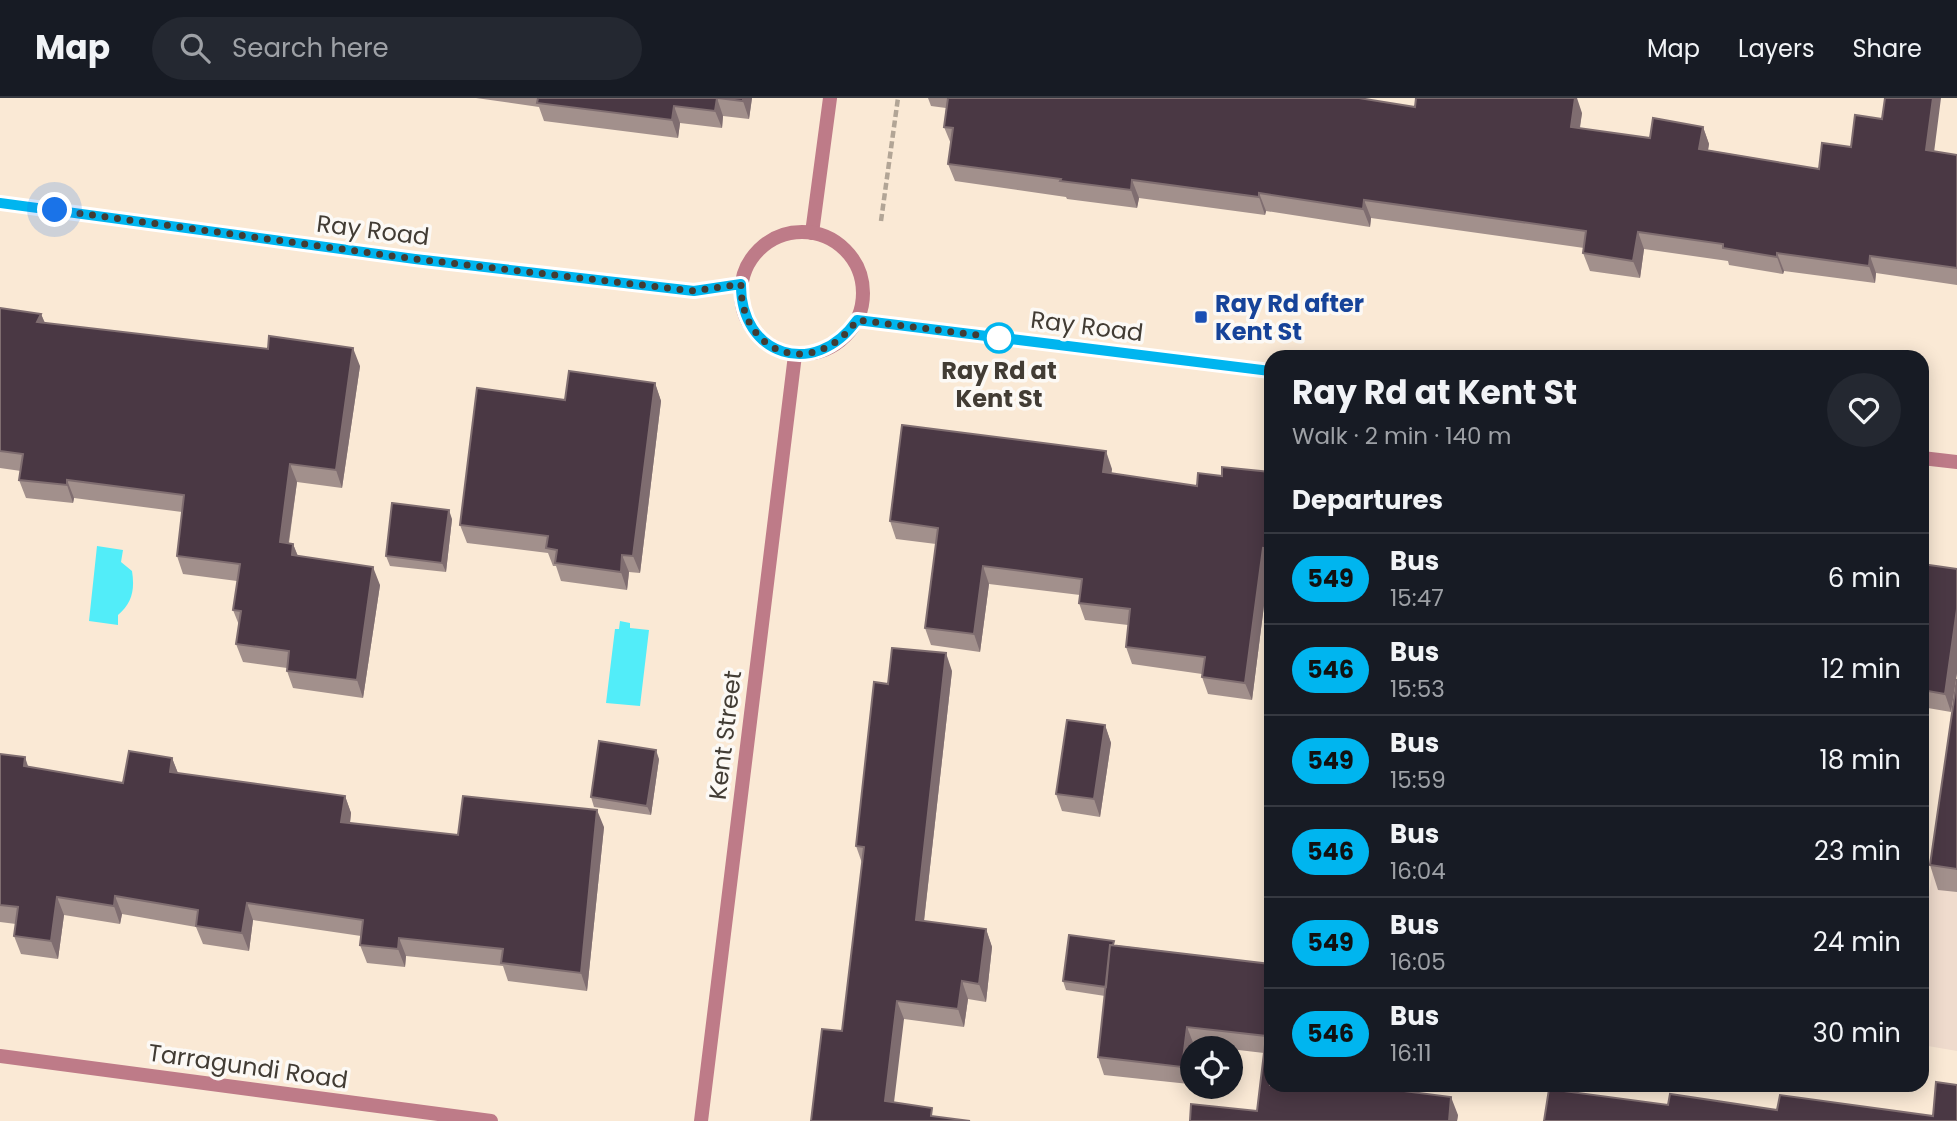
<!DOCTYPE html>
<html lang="en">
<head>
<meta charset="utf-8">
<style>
	:root { --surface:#171b24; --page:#242831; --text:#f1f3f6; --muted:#9ea1a6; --line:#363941 }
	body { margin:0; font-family:Poppins,sans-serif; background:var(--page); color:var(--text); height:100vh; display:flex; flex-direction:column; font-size:26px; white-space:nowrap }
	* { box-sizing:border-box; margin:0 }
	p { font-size:23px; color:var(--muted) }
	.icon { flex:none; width:38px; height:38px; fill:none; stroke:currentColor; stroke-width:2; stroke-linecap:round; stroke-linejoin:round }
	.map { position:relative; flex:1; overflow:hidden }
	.sheet { position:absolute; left:1264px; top:252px; width:665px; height:742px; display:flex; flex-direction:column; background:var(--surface); border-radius:21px; box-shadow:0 4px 18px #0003 }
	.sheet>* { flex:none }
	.badge { padding:0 14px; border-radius:23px; font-size:24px; line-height:46px }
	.controls { position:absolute; left:1180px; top:938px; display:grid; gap:14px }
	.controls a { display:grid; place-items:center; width:63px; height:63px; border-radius:50%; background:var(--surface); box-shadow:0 4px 18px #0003; font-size:35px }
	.you { position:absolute; width:35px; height:35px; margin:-18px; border:5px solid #fff; border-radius:50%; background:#1a73e8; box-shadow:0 0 0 10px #1a73e833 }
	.map>.badge { position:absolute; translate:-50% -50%; box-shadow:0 0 0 4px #fff }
	h2 { padding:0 28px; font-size:26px; line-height:63px }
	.round { display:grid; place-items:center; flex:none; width:74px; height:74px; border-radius:37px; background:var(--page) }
	.head { display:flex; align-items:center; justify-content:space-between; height:119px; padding:0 28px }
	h1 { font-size:33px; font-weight:700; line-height:52px }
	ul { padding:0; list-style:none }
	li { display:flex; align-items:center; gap:21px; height:91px; padding:0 28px; border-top:2px solid var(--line) }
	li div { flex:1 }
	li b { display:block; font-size:26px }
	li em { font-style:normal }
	li .badge { min-width:77px; font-weight:700; text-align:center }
	header { display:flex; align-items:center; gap:42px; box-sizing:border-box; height:98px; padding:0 35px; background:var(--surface); border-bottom:2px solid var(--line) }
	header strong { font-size:33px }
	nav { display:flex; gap:38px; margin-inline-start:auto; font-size:24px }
	.search { width:490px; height:63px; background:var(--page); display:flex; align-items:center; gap:18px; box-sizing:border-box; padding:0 24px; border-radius:38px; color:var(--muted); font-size:26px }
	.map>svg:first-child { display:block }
	.education { fill:#efdbcd }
	.water { fill:#52edf9 }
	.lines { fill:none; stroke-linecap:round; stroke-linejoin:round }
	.path { stroke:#b2a596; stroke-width:4.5; stroke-dasharray:7 3.5; stroke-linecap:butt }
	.minor { stroke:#be7b88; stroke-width:14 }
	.tertiary { stroke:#be7b88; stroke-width:14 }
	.wall { fill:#a2908c }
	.shaded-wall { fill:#7f6d70 }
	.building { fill:#4a3844; stroke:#7f6d70; stroke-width:2 }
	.line-casing { stroke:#fff; stroke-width:16 }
	.line { stroke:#00b5ef; stroke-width:10 }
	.walk { stroke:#423c34; stroke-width:7; stroke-dasharray:0 12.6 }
	.transit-dot { fill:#1a4fb4; stroke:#fcf9f5; stroke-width:2.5 }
	.stop-dot { fill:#fff; stroke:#00b5ef; stroke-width:3.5 }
	.labels { text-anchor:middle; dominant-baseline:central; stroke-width:7; stroke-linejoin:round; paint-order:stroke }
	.street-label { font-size:24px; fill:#423c34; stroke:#fcf9f5 }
	.transit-label { font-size:24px; font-weight:bold; fill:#164399; stroke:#fcf9f5; text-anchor:start }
	.stop-label { font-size:24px; font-weight:bold; fill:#423c34; stroke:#fcf9f5 }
</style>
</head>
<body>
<header>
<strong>Map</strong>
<div class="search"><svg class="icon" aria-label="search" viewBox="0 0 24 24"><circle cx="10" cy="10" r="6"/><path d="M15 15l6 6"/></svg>Search here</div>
<nav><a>Map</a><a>Layers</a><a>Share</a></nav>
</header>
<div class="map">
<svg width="1957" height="1023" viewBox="0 0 1957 1023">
	<rect width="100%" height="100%" fill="#fae9d5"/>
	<path class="education" d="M 1957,610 L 1957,953 L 1922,947 L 1922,843 Z"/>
	<path class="water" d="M 97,448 L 123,452 L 121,464 L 132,473 C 135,492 132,505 118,517 L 118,527 L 89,523 Z
		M 620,523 L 630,525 L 630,530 L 649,532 L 640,608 L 606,605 L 615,531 L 619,531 Z"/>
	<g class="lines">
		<path class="path" d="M 881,123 L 898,0"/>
		<path class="minor" d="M 812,135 L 830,0
			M 0,958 L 491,1023
			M 701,1023 L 795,257"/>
		<path class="tertiary" d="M 0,105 L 415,161 L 694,193 L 741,186
			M741 195a61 61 0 1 1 122 0a61 61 0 1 1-122 0Z
			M 857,222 L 1270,273
			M 1922,360 L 1957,364"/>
	</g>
	<path class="wall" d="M 476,0 L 752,0 L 749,21 L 723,18 L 722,30 L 680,25 L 678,40 L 544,23 L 539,9 Z
		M 928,0 L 1359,0 L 1415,9 L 1582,15 L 1580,30 L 1650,40 L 1703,29 L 1709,46 L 1708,52 L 1819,71 L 1851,49 L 1935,54 L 1957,57 L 1957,187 L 1876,175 L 1875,185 L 1784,173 L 1783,176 L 1729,167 L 1728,163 L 1644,151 L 1640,180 L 1590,173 L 1583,155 L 1584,150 L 1371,120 L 1370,129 L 1266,113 L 1265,117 L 1139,100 L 1137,110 L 1067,101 L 1066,99 L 955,83 L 948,66 L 951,46 L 944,29 L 946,10 L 931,8 Z
		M 0,210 L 41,216 L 45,225 L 360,268 L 342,390 L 297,384 L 289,445 L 293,446 L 298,458 L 380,487 L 363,600 L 293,590 L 287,573 L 287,570 L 243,564 L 236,546 L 239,527 L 233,512 L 237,483 L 183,476 L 177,458 L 182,414 L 74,400 L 73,405 L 26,400 L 19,382 L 21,373 L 0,370 Z
		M 655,285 L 661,303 L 640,475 L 629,474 L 627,492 L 561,483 L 556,468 L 553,468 L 548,455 L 467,445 L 460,427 L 565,302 Z
		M 1112,371 L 1111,376 L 1197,388 L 1222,378 L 1270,374 L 1270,468 L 1269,468 L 1252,602 L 1208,596 L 1202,579 L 1202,576 L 1132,566 L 1126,549 L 1128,527 L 1085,522 L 1079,505 L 1080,497 L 989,486 L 980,554 L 931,547 L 925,530 L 936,446 L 896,441 L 890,423 Z
		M 452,421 L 446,474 L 390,468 L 386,458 Z
		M 1922,466 L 1957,471 L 1957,575 L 1951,614 L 1922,609 Z
		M 952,573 L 924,823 L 986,831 L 992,849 L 986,904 L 968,901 L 964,929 L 904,921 L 811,1023 L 842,933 L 862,765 L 856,748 Z
		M 1957,581 L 1957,794 L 1938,792 L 1930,767 Z
		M 1105,627 L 1111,645 L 1100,719 L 1062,713 L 1056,696 Z
		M 0,656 L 29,669 L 123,685 L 172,660 L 178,675 L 345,698 L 351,715 L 350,725 L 458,737 L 604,729 L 587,893 L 508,883 L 503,868 L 406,858 L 405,869 L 367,865 L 360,847 L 361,838 L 253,822 L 249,853 L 203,846 L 196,829 L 122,816 L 120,826 L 64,817 L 58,861 L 21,856 L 14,838 L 16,826 L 0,824 Z
		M 659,661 L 651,717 L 594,709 L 591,699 Z
		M 1115,847 L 1270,866 L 1270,987 L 1458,1017 L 1457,1023 L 1190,1023 L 1257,1013 L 1264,955 L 1230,951 L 1230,950 L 1194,947 L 1192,950 L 1192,962 L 1189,986 L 1104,977 L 1098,959 L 1105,898 L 1066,892 L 1063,883 Z"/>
	<path class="shaded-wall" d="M 717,0 L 723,18 L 722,30 L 715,13 Z
		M 743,0 L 752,0 L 749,21 L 743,3 Z
		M 1569,0 L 1577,0 L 1582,15 L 1577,46 L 1571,29 Z
		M 1933,0 L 1941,0 L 1932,70 L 1926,52 Z
		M 674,8 L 680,25 L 678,40 L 672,22 Z
		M 1703,29 L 1709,46 L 1705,69 L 1699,51 Z
		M 1132,82 L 1139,100 L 1137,110 L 1131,92 Z
		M 1259,95 L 1266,113 L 1265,117 L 1259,99 Z
		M 1364,102 L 1371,120 L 1370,129 L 1363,111 Z
		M 1638,134 L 1644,151 L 1640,180 L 1633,163 Z
		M 1777,155 L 1784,173 L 1783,176 L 1777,159 Z
		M 1870,158 L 1876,175 L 1875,185 L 1869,168 Z
		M 41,216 L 48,233 L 37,224 Z
		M 353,250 L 360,268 L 342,390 L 336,372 Z
		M 655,285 L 661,303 L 640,475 L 633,458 Z
		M 1106,353 L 1112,371 L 1109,392 L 1103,374 Z
		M 290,366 L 297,384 L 286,462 L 280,444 Z
		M 67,382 L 74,400 L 73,405 L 67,387 Z
		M 449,412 L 452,421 L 446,474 L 442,465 Z
		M 293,446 L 300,464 L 292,457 Z
		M 1263,450 L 1269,468 L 1252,602 L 1245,585 Z
		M 622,457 L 629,474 L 627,492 L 621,474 Z
		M 983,468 L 989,486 L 980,554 L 974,536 Z
		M 373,469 L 380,487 L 363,600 L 357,582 Z
		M 1957,511 L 1957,575 L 1951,614 L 1945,596 Z
		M 946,555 L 952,573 L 922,840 L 916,822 Z
		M 1105,627 L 1111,645 L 1100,719 L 1094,701 Z
		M 656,652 L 659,661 L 651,717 L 647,708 Z
		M 25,659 L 31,677 L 24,668 Z
		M 172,660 L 179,678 L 170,674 Z
		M 345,698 L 351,715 L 348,742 L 341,724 Z
		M 597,712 L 604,729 L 587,893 L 581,875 Z
		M 115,798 L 122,816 L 120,826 L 114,808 Z
		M 57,799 L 64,817 L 58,861 L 51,843 Z
		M 247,805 L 253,822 L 249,853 L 242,835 Z
		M 986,831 L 992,849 L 986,904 L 979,886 Z
		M 399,840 L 406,858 L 405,869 L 398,851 Z
		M 962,883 L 968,901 L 964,929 L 958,911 Z
		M 897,903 L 904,921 L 892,1021 L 885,1003 Z
		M 1187,929 L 1194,947 L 1193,950 L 1192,950 L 1192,962 L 1189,986 L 1182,969 Z
		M 1451,999 L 1458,1017 L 1457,1023 L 1449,1023 Z"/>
	<path class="building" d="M 538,0 L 717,0 L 715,13 L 674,8 L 672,22 L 537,5 Z
		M 718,0 L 743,0 L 743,3 Z
		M 948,0 L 1359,0 L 1415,9 L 1416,0 L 1575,0 L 1571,29 L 1650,40 L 1653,20 L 1703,29 L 1699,51 L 1819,71 L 1822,45 L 1851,49 L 1855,17 L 1882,21 L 1885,0 L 1933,0 L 1926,52 L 1957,57 L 1957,170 L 1870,158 L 1869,168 L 1777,155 L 1777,159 L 1723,150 L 1723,146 L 1638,134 L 1633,163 L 1583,155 L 1586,133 L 1364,102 L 1363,111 L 1259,95 L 1259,99 L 1132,82 L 1131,92 L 1060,83 L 1061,81 L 948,66 L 953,30 L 944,29 Z
		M 0,210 L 41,216 L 37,224 L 268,251 L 269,238 L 353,250 L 336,372 L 290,366 L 280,444 L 293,446 L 292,457 L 373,469 L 357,582 L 287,573 L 289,553 L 236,546 L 241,513 L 233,512 L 240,466 L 177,458 L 184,397 L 67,382 L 67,387 L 19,382 L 23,356 L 0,353 Z
		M 569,273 L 655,285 L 633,458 L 622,457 L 621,474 L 555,465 L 557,452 L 546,450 L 548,438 L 460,427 L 477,290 L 565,302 Z
		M 902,327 L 1106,353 L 1103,374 L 1197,388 L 1198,375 L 1222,378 L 1222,369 L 1270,374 L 1270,451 L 1263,450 L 1245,585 L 1202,579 L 1205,559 L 1126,549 L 1130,511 L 1079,505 L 1082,481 L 983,468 L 974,536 L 925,530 L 938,430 L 890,423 Z
		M 392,405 L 449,412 L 442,465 L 386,458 Z
		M 1922,466 L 1957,471 L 1957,511 L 1945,596 L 1922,592 Z
		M 892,550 L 946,555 L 916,822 L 986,831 L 979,886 L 962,883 L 958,911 L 897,903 L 885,1003 L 932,1010 L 931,1018 L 970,1023 L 811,1023 L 822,931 L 842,933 L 864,749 L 856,748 L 874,584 L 888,586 Z
		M 1957,581 L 1957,771 L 1930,767 Z
		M 1067,622 L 1105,627 L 1094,701 L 1056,696 Z
		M 599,643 L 656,652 L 647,708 L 591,699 Z
		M 129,653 L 172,660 L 170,674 L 345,698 L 341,724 L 458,737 L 463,698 L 597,712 L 581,875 L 501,865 L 503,851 L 399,840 L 398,851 L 360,847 L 363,822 L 247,805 L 242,835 L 196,828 L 198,812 L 115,798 L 114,808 L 57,799 L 51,843 L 14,838 L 18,809 L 0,807 L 0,656 L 25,659 L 24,668 L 123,685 Z
		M 1069,837 L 1114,843 L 1113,847 L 1110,847 L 1106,889 L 1063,883 Z
		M 1110,847 L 1270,866 L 1270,987 L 1357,987 L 1451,999 L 1449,1023 L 1190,1023 L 1191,1006 L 1257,1013 L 1266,938 L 1187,929 L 1182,969 L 1098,959 Z
		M 1936,984 L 1957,987 L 1957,1023 L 1544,1023 L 1549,991 L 1668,1007 L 1670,996 L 1777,1012 L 1780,997 L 1933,1018 Z"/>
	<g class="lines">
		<defs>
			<path id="line" d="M 0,105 L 415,161 L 694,193 L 741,186 C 740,258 815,282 857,222 L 1270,273"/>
		</defs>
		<use href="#line" class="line-casing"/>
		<use href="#line" class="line"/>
		<path class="walk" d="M 55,112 L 415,161 L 694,193 L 741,186 C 740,258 815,282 857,222 L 1010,241 L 999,240"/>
	</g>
	<rect class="transit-dot" x="1194" y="212" width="14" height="14" rx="3.5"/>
	<circle class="stop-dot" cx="999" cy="240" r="14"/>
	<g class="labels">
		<g class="street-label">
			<text transform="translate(373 132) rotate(7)">Ray Road</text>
			<text transform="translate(1087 228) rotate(7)">Ray Road</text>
			<text transform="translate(725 637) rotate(-83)">Kent Street</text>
			<text transform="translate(248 968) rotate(8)">Tarragundi Road</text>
		</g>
		<g class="transit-label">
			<text x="1215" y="205">Ray Rd after<tspan x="1215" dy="28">Kent St</tspan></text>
		</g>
		<g class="stop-label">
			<text x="999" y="272">Ray Rd at<tspan x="999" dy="28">Kent St</tspan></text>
		</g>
	</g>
</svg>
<div class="controls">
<a><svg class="icon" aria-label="locate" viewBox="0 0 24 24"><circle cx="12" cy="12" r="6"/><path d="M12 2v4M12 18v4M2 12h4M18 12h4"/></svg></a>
</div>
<div class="you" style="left:55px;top:112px"></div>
<section class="sheet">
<div class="head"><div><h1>Ray Rd at Kent St</h1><p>Walk · 2 min · 140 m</p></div><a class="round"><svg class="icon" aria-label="heart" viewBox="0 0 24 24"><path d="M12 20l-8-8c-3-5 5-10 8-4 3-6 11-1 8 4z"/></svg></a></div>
<h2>Departures</h2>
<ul>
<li><span class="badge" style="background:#00b5ef;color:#111">549</span><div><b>Bus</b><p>15:47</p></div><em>6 min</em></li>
<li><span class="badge" style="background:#00b5ef;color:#111">546</span><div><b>Bus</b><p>15:53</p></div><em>12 min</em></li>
<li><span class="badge" style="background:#00b5ef;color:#111">549</span><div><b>Bus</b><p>15:59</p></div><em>18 min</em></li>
<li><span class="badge" style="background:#00b5ef;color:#111">546</span><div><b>Bus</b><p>16:04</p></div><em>23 min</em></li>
<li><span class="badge" style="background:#00b5ef;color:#111">549</span><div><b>Bus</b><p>16:05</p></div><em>24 min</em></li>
<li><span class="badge" style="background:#00b5ef;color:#111">546</span><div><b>Bus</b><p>16:11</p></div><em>30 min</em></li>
</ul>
</section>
</div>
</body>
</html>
